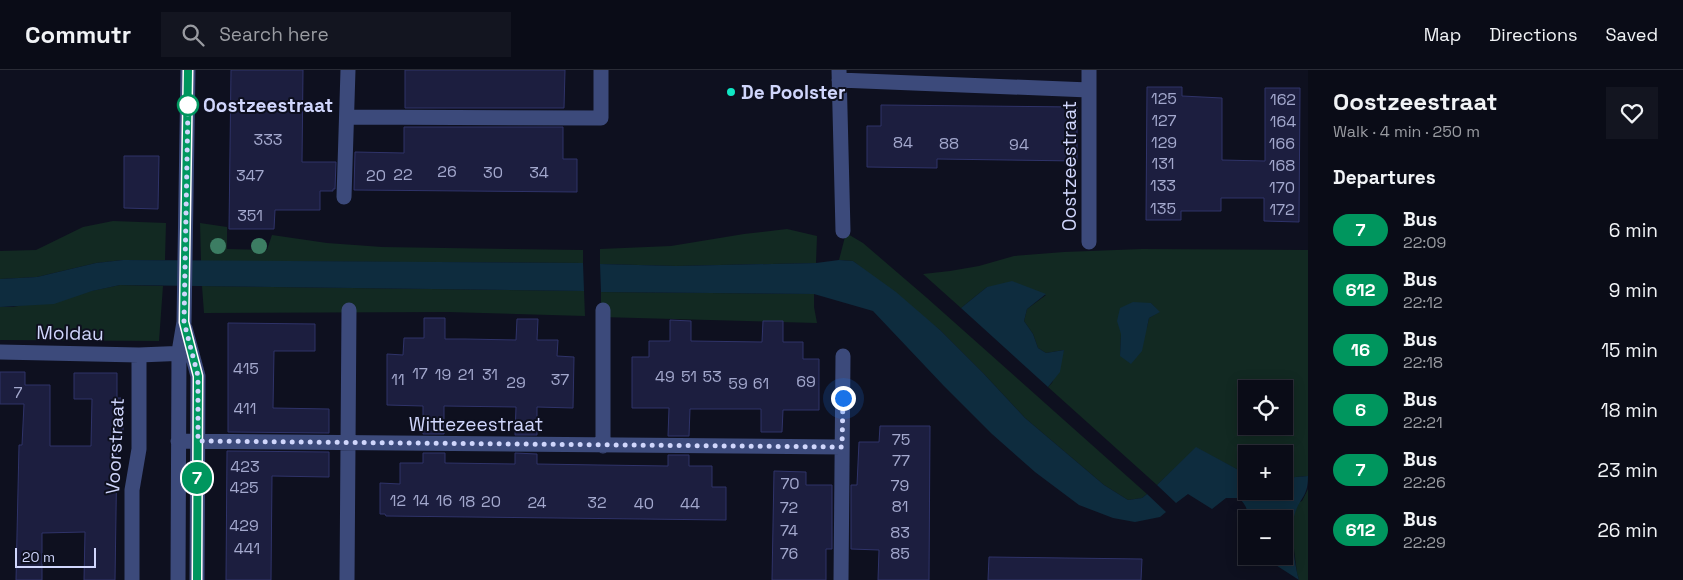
<!DOCTYPE html>
<html lang="en">
<head>
<meta charset="utf-8">
<style>
	:root { --surface:#0a0c17; --page:#131520; --text:#f1f3f6; --muted:#999ba1; --line:#2a2c36 }
	body { margin:0; font-family:"Space Grotesk",sans-serif; background:var(--page); color:var(--text); height:100vh; display:flex; flex-direction:column; font-size:19px; white-space:nowrap }
	* { box-sizing:border-box; margin:0 }
	p { font-size:16px; color:var(--muted) }
	.icon { flex:none; width:28px; height:28px; fill:none; stroke:currentColor; stroke-width:2; stroke-linecap:round; stroke-linejoin:round }
	.map { position:relative; flex:1; overflow:hidden }
	.panel { display:flex; flex-direction:column; background:var(--surface); width:375px }
	.panel>* { flex:none }
	.badge { padding:0 10px; border-radius:16px; font-size:18px; line-height:32px }
	.tools { position:absolute; left:1238px; top:310px; display:grid; gap:10px }
	.tools a { display:grid; place-items:center; width:55px; height:55px; border-radius:0px; background:var(--surface); box-shadow:0 2px 12px #0003,0 0 0 1px var(--line); font-size:25px }
	.scale { position:absolute; left:15px; bottom:12px; width:81px; box-sizing:border-box; padding-left:5px; border:2px solid #d0d6fc; border-top:0; font-size:14px; line-height:18px; white-space:nowrap; color:#d0d6fc; -webkit-text-stroke:4px #0e101f; paint-order:stroke }
	.you { position:absolute; width:25px; height:25px; margin:-12px; border:4px solid #fff; border-radius:50%; background:#1a73e8; box-shadow:0 0 0 8px #1a73e833 }
	.map>.badge { position:absolute; translate:-50% -50%; box-shadow:0 0 0 2px #fff }
	h2 { padding:0 25px; font-size:19px; line-height:45px }
	.round { display:grid; place-items:center; flex:none; width:52px; height:52px; border-radius:0px; background:var(--page) }
	.overview { display:flex; align-items:center; justify-content:space-between; height:85px; padding:0 25px }
	h1 { font-size:24px; font-weight:700; line-height:38px }
	ul { padding:0; list-style:none }
	li { display:flex; align-items:center; gap:15px; height:60px; padding:0 25px }
	li div { flex:1 }
	li b { display:block; font-size:19px }
	li em { font-style:normal }
	li .badge { min-width:55px; font-weight:700; text-align:center }
	header { display:flex; align-items:center; gap:30px; box-sizing:border-box; height:70px; padding:0 25px; background:var(--surface); border-bottom:1px solid var(--line) }
	header strong { font-size:24px }
	nav { display:flex; gap:28px; margin-inline-start:auto; font-size:18px }
	.search { width:350px; height:45px; background:var(--page); display:flex; align-items:center; gap:12px; box-sizing:border-box; padding:0 18px; border-radius:0px; color:var(--muted); font-size:19px }
	main { display:flex; flex:1; min-height:0 }
	.map>svg:first-child { display:block }
	.green { fill:#122922; fill-rule:evenodd }
	.water { fill:#0e2c3e }
	.building { fill:#1c1e3f; stroke:#2f3369 }
	.lines { fill:none; stroke-linecap:round; stroke-linejoin:round }
	.minor { stroke:#3c4a7b; stroke-width:15 }
	.tree { fill:#3c7d63 }
	.line-casing { stroke:#fff; stroke-width:11 }
	.line { stroke:#00965e; stroke-width:8 }
	.walk { stroke:#d0d6fc; stroke-width:5; stroke-dasharray:0 9 }
	.poi-dot { fill:#10e7c4; stroke:#0e101f; stroke-width:2 }
	.stop-dot { fill:#fff; stroke:#00965e; stroke-width:2.5 }
	.labels { text-anchor:middle; dominant-baseline:central; stroke-width:4; stroke-linejoin:round; paint-order:stroke }
	.number-label { font-size:16px; fill:#a3a8cd }
	.poi-label { font-size:19px; font-weight:bold; fill:#d0d6fc; stroke:#0e101f; text-anchor:start }
	.stop-label { font-size:19px; font-weight:bold; fill:#d0d6fc; stroke:#0e101f; text-anchor:start }
	.street-label { font-size:19px; fill:#d0d6fc; stroke:#0e101f }
</style>
</head>
<body>
<header>
<strong>Commutr</strong>
<div class="search"><svg class="icon" aria-label="search" viewBox="0 0 24 24"><circle cx="10" cy="10" r="6"/><path d="M15 15l6 6"/></svg>Search here</div>
<nav><a>Map</a><a>Directions</a><a>Saved</a></nav>
</header>
<main>
<div class="map">
<svg width="1308" height="510" viewBox="0 0 1308 510">
	<rect width="100%" height="100%" fill="#0e101f"/>
	<path class="green" d="M 113,151 L 166,153 L 165,190 L 123,190 L 96,193 L 37,207 L 0,209 L 0,181 L 36,180 L 83,157 Z
		M 200,153 L 227,157 L 227,179 L 267,180 L 272,165 L 327,173 L 382,177 L 583,180 L 583,193 L 201,191 Z
		M 787,159 L 817,166 L 816,193 L 676,196 L 600,194 L 600,179 L 671,176 L 744,164 Z
		M 846,163 L 863,173 L 927,228 L 1147,424 L 1142,428 L 1128,430 L 1104,415 L 1025,348 L 984,304 L 940,260 L 853,191 L 839,190 Z
		M 1142,179 L 1308,180 L 1308,406 L 1284,408 L 1284,384 L 1246,384 L 1246,404 L 1196,378 L 1157,415 L 1048,317 L 1052,313 L 1064,280 L 1046,283 L 1038,278 L 1033,264 L 1024,251 L 1027,239 L 1046,225 L 987,217 L 961,238 L 923,204 L 950,201 L 979,196 L 1014,186 L 1064,182 ZM 1151,233 L 1159,242 L 1149,248 L 1147,257 L 1120,286 L 1121,264 ZM 1246,319 L 1284,319 L 1284,356 L 1246,356 Z
		M 120,215 L 163,216 L 159,271 L 0,270 L 0,237 L 13,237 Z
		M 202,216 L 584,221 L 585,246 L 448,242 L 204,243 Z
		M 601,222 L 814,224 L 814,237 L 817,253 L 601,247 Z
		M 1308,419 L 1308,510 L 1299,510 L 1297,503 L 1293,471 L 1294,459 L 1285,438 L 1302,431 Z"/>
	<path class="water" d="M 123,190 L 583,193 L 584,221 L 120,215 L 92,221 L 54,234 L 0,237 L 0,209 L 37,207 L 96,193 Z
		M 839,190 L 853,191 L 896,222 L 940,260 L 984,304 L 1025,348 L 1104,415 L 1128,430 L 1142,428 L 1147,424 L 1166,442 L 1160,447 L 1135,452 L 1113,448 L 1079,435 L 1035,402 L 992,364 L 943,315 L 873,241 L 814,224 L 601,222 L 600,194 L 676,196 L 816,193 Z
		M 1012,211 L 1046,224 L 1027,239 L 1024,251 L 1033,264 L 1038,278 L 1046,283 L 1064,280 L 1060,302 L 1048,317 L 961,238 L 987,217 Z
		M 1133,232 L 1151,233 L 1160,242 L 1149,248 L 1142,281 L 1131,294 L 1120,286 L 1121,264 L 1117,251 L 1120,238 Z
		M 1196,377 L 1246,404 L 1246,421 L 1284,421 L 1284,408 L 1308,406 C 1308,427 1301,426 1295,443 C 1290,458 1294,494 1299,510 L 1262,486 L 1284,486 L 1284,449 L 1247,449 C 1249,440 1245,434 1239,428 L 1226,428 L 1212,439 L 1188,424 L 1176,433 L 1157,415 Z"/>
	<path class="building" d="M 231,0 L 303,0 L 302,92 L 336,92 L 335,119 L 333,119 L 333,121 L 320,121 L 320,140 L 275,140 L 274,159 L 229,159 Z
		M 405,0 L 565,0 L 564,38 L 405,38 Z
		M 1147,17 L 1182,17 L 1182,26 L 1222,28 L 1222,90 L 1265,91 L 1265,18 L 1300,18 L 1299,152 L 1264,151 L 1264,128 L 1221,128 L 1221,141 L 1181,141 L 1181,150 L 1146,150 Z
		M 881,35 L 1077,37 L 1077,91 L 937,89 L 937,98 L 867,97 L 867,56 L 881,56 Z
		M 404,57 L 563,57 L 563,89 L 577,89 L 577,122 L 354,120 L 355,82 L 404,83 Z
		M 124,86 L 159,86 L 158,139 L 124,138 Z
		M 424,248 L 445,248 L 445,269 L 465,269 L 516,270 L 517,249 L 538,249 L 537,270 L 558,270 L 557,286 L 574,287 L 573,338 L 537,337 L 537,365 L 515,365 L 516,337 L 444,336 L 444,364 L 423,364 L 423,336 L 387,335 L 387,284 L 403,285 L 404,268 L 424,268 Z
		M 670,250 L 691,251 L 691,271 L 762,272 L 763,251 L 783,251 L 783,272 L 803,272 L 803,289 L 819,289 L 819,340 L 783,340 L 782,362 L 761,362 L 761,339 L 690,339 L 689,366 L 668,366 L 669,338 L 632,338 L 632,287 L 649,287 L 649,271 L 670,271 Z
		M 228,253 L 315,254 L 315,281 L 274,281 L 273,338 L 329,339 L 329,363 L 228,362 Z
		M 0,302 L 25,302 L 25,315 L 50,315 L 50,376 L 91,376 L 92,329 L 74,329 L 74,303 L 117,303 L 117,328 L 121,328 L 120,337 L 123,337 L 123,369 L 120,369 L 121,378 L 117,378 L 115,510 L 84,510 L 85,462 L 42,463 L 42,510 L 16,510 L 19,375 L 22,375 L 24,334 L 0,334 Z
		M 880,356 L 930,356 L 929,510 L 878,510 L 879,480 L 851,479 L 851,415 L 857,415 L 859,372 L 879,372 Z
		M 227,381 L 329,382 L 329,407 L 272,406 L 271,510 L 226,510 Z
		M 423,383 L 445,383 L 445,393 L 515,394 L 515,383 L 537,384 L 537,394 L 599,395 L 668,396 L 668,385 L 689,385 L 689,396 L 712,396 L 712,417 L 726,417 L 726,450 L 386,446 L 385,444 L 380,444 L 380,413 L 400,414 L 400,393 L 423,393 Z
		M 774,401 L 806,402 L 806,415 L 832,415 L 832,479 L 826,479 L 826,510 L 772,510 Z
		M 989,487 L 1142,489 L 1141,510 L 988,510 Z"/>
	<g class="lines">
		<path class="minor" d="M 839,0 L 843,161
			M 1089,0 L 1089,172
			M 839,10 L 1089,20
			M 347,47 L 601,48 L 601,0
			M 344,127 L 348,0
			M 185,258 L 198,306 L 197,510
			M 0,282 L 139,285 L 188,283
			M 178,371 L 842,377
			M 603,376 L 603,240
			M 132,510 L 132,420 L 139,379 L 139,285
			M 178,510 L 179,282 L 184,252 L 188,0
			M 347,510 L 349,240
			M 841,510 L 843,286"/>
	</g>
	<g class="tree">
		<circle cx="218" cy="176" r="8"/>
		<circle cx="259" cy="176" r="8"/>
	</g>
	<g class="lines">
		<defs>
			<path id="line" d="M 188,0 L 184,252 L 198,306 L 197,510"/>
		</defs>
		<use href="#line" class="line-casing"/>
		<use href="#line" class="line"/>
		<path class="walk" d="M 188,35 L 184,252 L 198,306 L 198,371 L 842,377 L 843,328"/>
	</g>
	<circle class="poi-dot" cx="731" cy="22" r="5"/>
	<circle class="stop-dot" cx="188" cy="35" r="10"/>
	<g class="labels">
		<g class="number-label">
			<text x="1164" y="28">125</text>
			<text x="1283" y="29">162</text>
			<text x="1164" y="50">127</text>
			<text x="1283" y="51">164</text>
			<text x="268" y="69">333</text>
			<text x="903" y="72">84</text>
			<text x="1164" y="72">129</text>
			<text x="949" y="73">88</text>
			<text x="1282" y="73">166</text>
			<text x="1019" y="74">94</text>
			<text x="1163" y="93">131</text>
			<text x="1282" y="95">168</text>
			<text x="447" y="101">26</text>
			<text x="493" y="102">30</text>
			<text x="539" y="102">34</text>
			<text x="403" y="104">22</text>
			<text x="250" y="105">347</text>
			<text x="376" y="105">20</text>
			<text x="1163" y="115">133</text>
			<text x="1282" y="117">170</text>
			<text x="1163" y="138">135</text>
			<text x="1282" y="139">172</text>
			<text x="250" y="145">351</text>
			<text x="246" y="298">415</text>
			<text x="420" y="303">17</text>
			<text x="443" y="304">19</text>
			<text x="466" y="304">21</text>
			<text x="490" y="304">31</text>
			<text x="665" y="306">49</text>
			<text x="689" y="306">51</text>
			<text x="712" y="306">53</text>
			<text x="398" y="309">11</text>
			<text x="560" y="309">37</text>
			<text x="806" y="311">69</text>
			<text x="516" y="312">29</text>
			<text x="738" y="313">59</text>
			<text x="761" y="313">61</text>
			<text x="18" y="322">7</text>
			<text x="245" y="338">411</text>
			<text x="901" y="369">75</text>
			<text x="901" y="390">77</text>
			<text x="245" y="396">423</text>
			<text x="790" y="413">70</text>
			<text x="900" y="415">79</text>
			<text x="244" y="417">425</text>
			<text x="398" y="430">12</text>
			<text x="421" y="430">14</text>
			<text x="444" y="430">16</text>
			<text x="467" y="431">18</text>
			<text x="491" y="431">20</text>
			<text x="537" y="432">24</text>
			<text x="597" y="432">32</text>
			<text x="644" y="433">40</text>
			<text x="690" y="433">44</text>
			<text x="900" y="436">81</text>
			<text x="789" y="437">72</text>
			<text x="244" y="455">429</text>
			<text x="789" y="460">74</text>
			<text x="900" y="462">83</text>
			<text x="247" y="478">441</text>
			<text x="789" y="483">76</text>
			<text x="900" y="483">85</text>
		</g>
		<g class="poi-label">
			<text x="741" y="22">De Poolster</text>
		</g>
		<g class="stop-label">
			<text x="203" y="35">Oostzeestraat</text>
		</g>
		<g class="street-label">
			<text transform="translate(1069 96) rotate(-90)">Oostzeestraat</text>
			<text transform="translate(70 263) rotate(1)">Moldau</text>
			<text x="476" y="354">Wittezeestraat</text>
			<text transform="translate(115 376) rotate(-87)">Voorstraat</text>
		</g>
	</g>
</svg>
<div class="tools">
<a><svg class="icon" aria-label="locate" viewBox="0 0 24 24"><circle cx="12" cy="12" r="6"/><path d="M12 2v4M12 18v4M2 12h4M18 12h4"/></svg></a>
<a>+</a>
<a>−</a>
</div>
<div class="scale">20 m</div>
<div class="you" style="left:843px;top:328px"></div>
<b class="badge" style="left:197px;top:408px;background:#00965e;color:#fff">7</b>
</div>
<section class="panel">
<div class="overview"><div><h1>Oostzeestraat</h1><p>Walk · 4 min · 250 m</p></div><a class="round"><svg class="icon" aria-label="heart" viewBox="0 0 24 24"><path d="M12 20l-8-8c-3-5 5-10 8-4 3-6 11-1 8 4z"/></svg></a></div>
<h2>Departures</h2>
<ul>
<li><span class="badge" style="background:#00965e;color:#fff">7</span><div><b>Bus</b><p>22:09</p></div><em>6 min</em></li>
<li><span class="badge" style="background:#00965e;color:#fff">612</span><div><b>Bus</b><p>22:12</p></div><em>9 min</em></li>
<li><span class="badge" style="background:#00965e;color:#fff">16</span><div><b>Bus</b><p>22:18</p></div><em>15 min</em></li>
<li><span class="badge" style="background:#00965e;color:#fff">6</span><div><b>Bus</b><p>22:21</p></div><em>18 min</em></li>
<li><span class="badge" style="background:#00965e;color:#fff">7</span><div><b>Bus</b><p>22:26</p></div><em>23 min</em></li>
<li><span class="badge" style="background:#00965e;color:#fff">612</span><div><b>Bus</b><p>22:29</p></div><em>26 min</em></li>
</ul>
</section>
</main>
</body>
</html>
